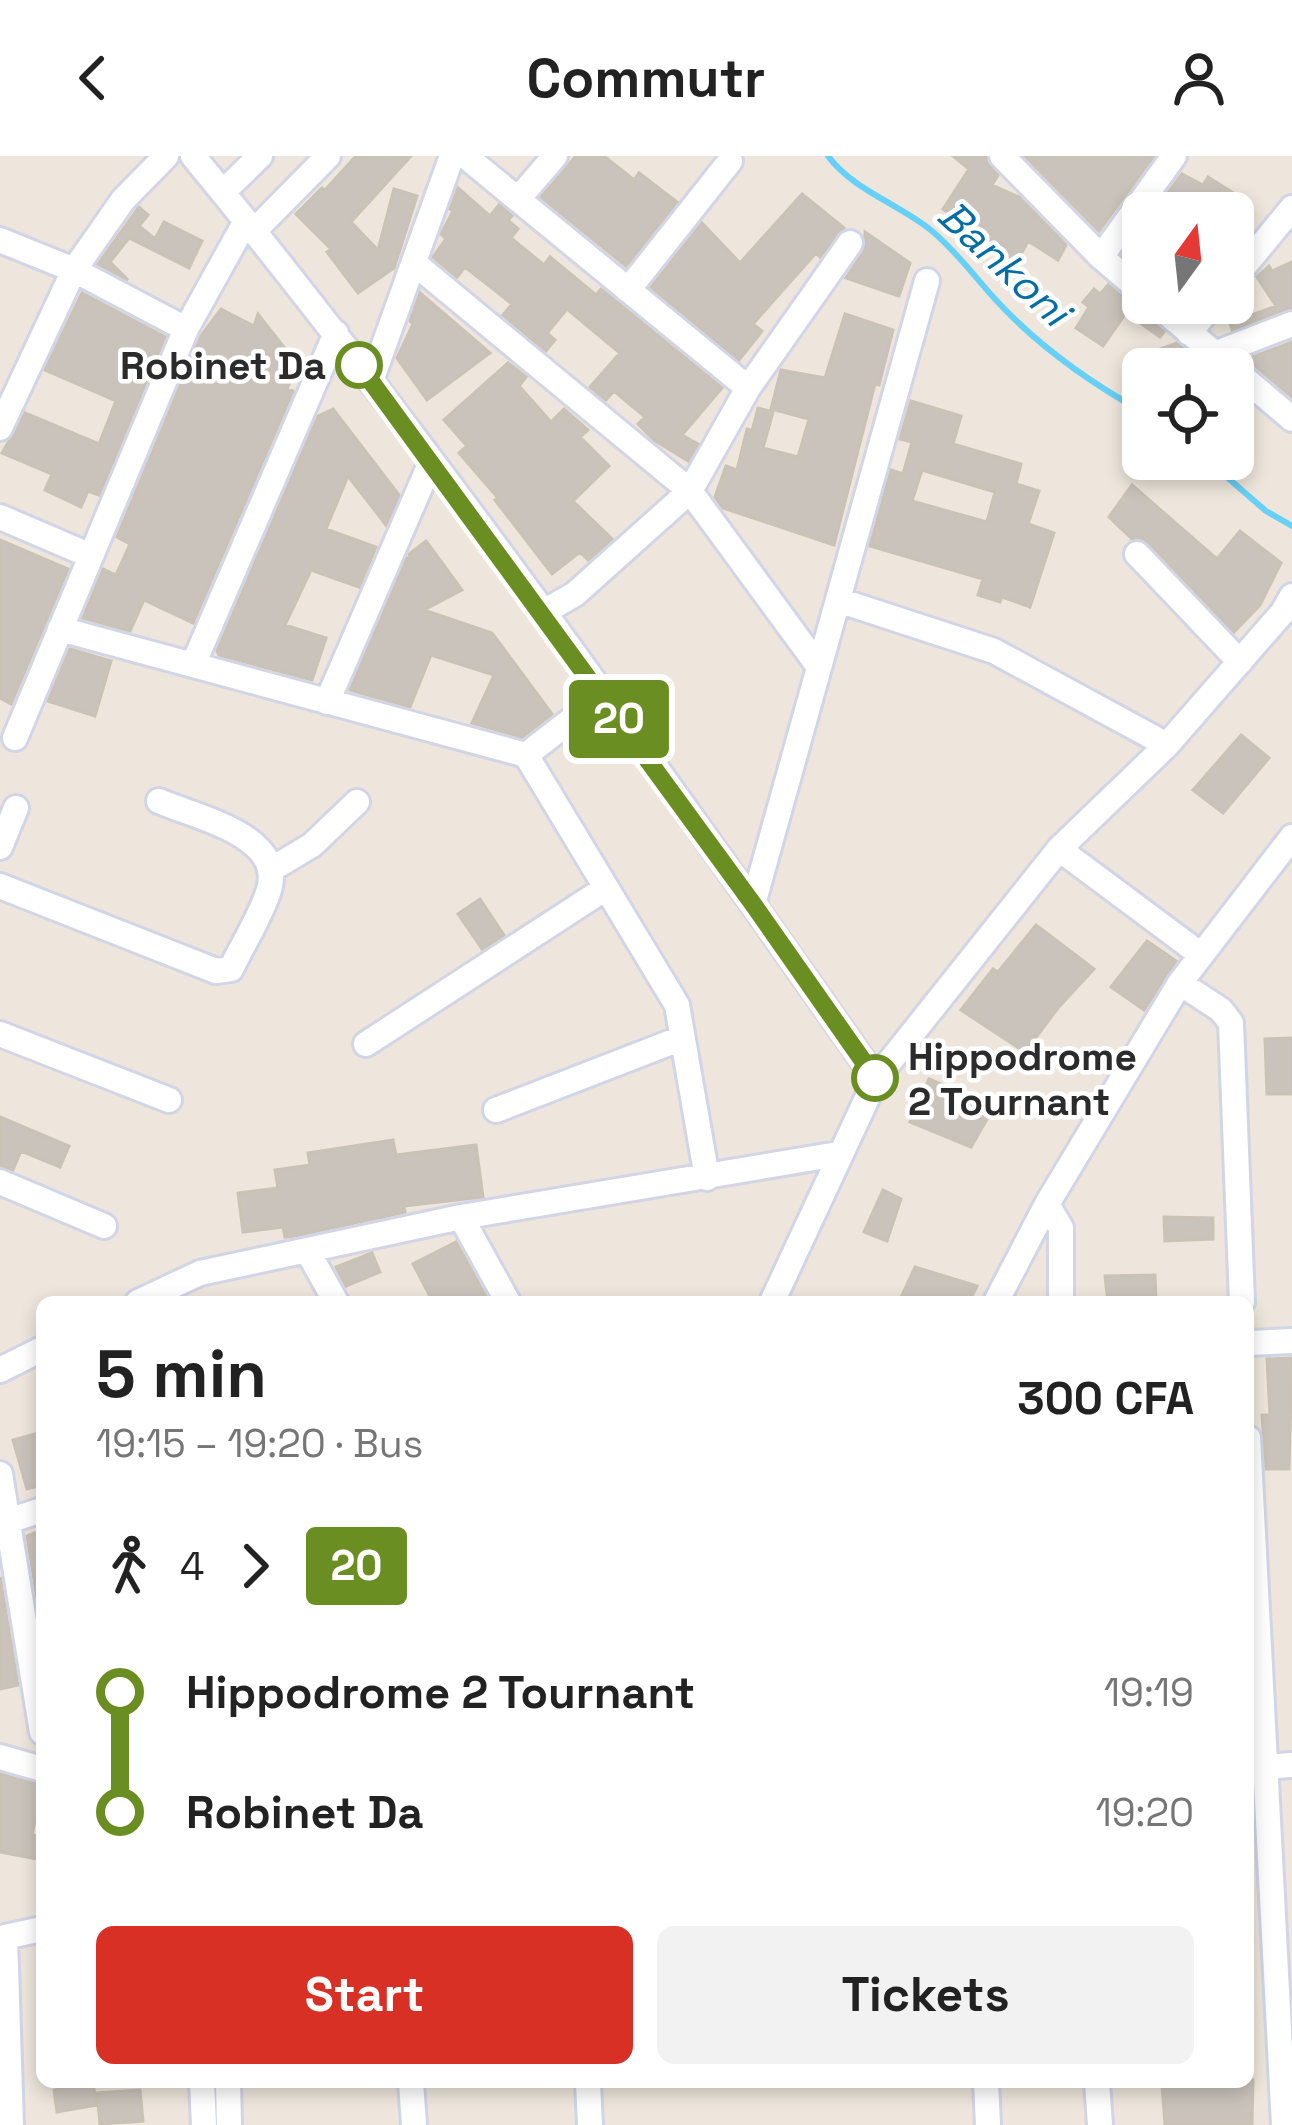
<!DOCTYPE html>
<html lang="en">
<head>
<meta charset="utf-8">
<style>
	:root { --surface:#fff; --page:#f2f2f2; --text:#222; --muted:#767676; --accent:#d93025 }
	body { margin:0; font-family:"Space Grotesk",sans-serif; background:var(--page); color:var(--text); height:100vh; display:flex; flex-direction:column; font-size:45px; white-space:nowrap }
	* { box-sizing:border-box; margin:0 }
	p { font-size:39px; color:var(--muted) }
	.icon { flex:none; width:66px; height:66px; fill:none; stroke:currentColor; stroke-width:2; stroke-linecap:round; stroke-linejoin:round }
	.map { position:relative; flex:1; overflow:hidden }
	.details { position:absolute; left:36px; top:1140px; width:1218px; height:792px; display:flex; flex-direction:column; background:var(--surface); border-radius:18px; box-shadow:0 6px 18px #0003 }
	.details>* { flex:none }
	.badge { padding:0 24px; border-radius:9px; font-size:42px; line-height:78px }
	.needle { width:78px; rotate:15deg }
	.fabs { position:absolute; left:1122px; top:36px; display:grid; gap:24px }
	.fabs a { display:grid; place-items:center; width:132px; height:132px; border-radius:18px; background:var(--surface); box-shadow:0 6px 18px #0003; font-size:60px }
	.map>.badge { position:absolute; translate:-50% -50%; box-shadow:0 0 0 6px #fff }
	.legs { display:flex; align-items:center; gap:18px; height:132px; padding:0 60px; font-size:39px }
	.legs p { margin-inline-start:auto }
	.headline { display:flex; align-items:center; justify-content:space-between; height:204px; padding:0 60px }
	h1 { font-size:66px; font-weight:800; line-height:90px }
	.cta { display:flex; gap:24px; margin-top:auto; padding:24px 60px }
	.cta a { flex:1; height:138px; border-radius:18px; background:var(--accent); color:#fff; font-size:48px; font-weight:800; line-height:138px; text-align:center }
	.cta a+a { background:var(--page); color:var(--text) }
	ul { padding:0 60px; list-style:none }
	li { display:flex; align-items:center; gap:42px; height:120px; font-size:45px }
	li i { display:grid; place-items:center; width:18px; height:100%; margin:0 15px; background:currentColor }
	li i::after { content:''; width:30px; height:30px; margin:-15px; border:9px solid; border-radius:50%; background:var(--surface) }
	li p { margin-inline-start:auto }
	li:first-child i { background:linear-gradient(#0000 50%,currentColor 0) }
	li:last-child i { background:linear-gradient(currentColor 50%,#0000 0) }
	header { display:flex; justify-content:space-between; align-items:center; height:156px; padding:0 60px; background:var(--surface); font-size:54px; font-weight:800 }
	.map>svg:first-child { display:block }
	.lines { fill:none; stroke-linecap:round; stroke-linejoin:round }
	.stream { stroke:#67d0f7; stroke-width:6 }
	.building { fill:#c9c3bb; stroke:#c9c2b5; stroke-width:3; fill-rule:evenodd }
	.minor-casing { stroke:#d1d5e5; stroke-width:30 }
	.minor { stroke:#fff; stroke-width:24 }
	.line-1-casing { stroke:#fff; stroke-width:27 }
	.line-1 { stroke:#6b8e23; stroke-width:18 }
	.stop-1-dot { fill:#fff; stroke:#6b8e23; stroke-width:6 }
	.labels { text-anchor:middle; dominant-baseline:central; stroke-width:9; stroke-linejoin:round; paint-order:stroke }
	.stop-label { font-size:39px; font-weight:bold; fill:#2b2b2b; stroke:#fff; text-anchor:end }
	.water-label { font-size:42px; font-style:italic; fill:#046da6; stroke:#fff }
</style>
</head>
<body>
<header><svg class="icon" aria-label="back" viewBox="0 0 24 24"><path d="M15 5l-7 7 7 7"/></svg>Commutr<svg class="icon" aria-label="person" viewBox="0 0 24 24"><circle cx="12" cy="8" r="4"/><path d="M4 21q1-7 8-7t8 7"/></svg></header>
<div class="map">
<svg width="1292" height="1969" viewBox="0 0 1292 1969">
	<rect width="100%" height="100%" fill="#eee6dc"/>
	<g class="lines">
		<path class="stream" d="M 828,0 C 853,34 899,48 932,75 C 957,96 974,120 995,143 C 1037,189 1089,226 1143,256
			M 1206,303 L 1266,355 L 1292,370"/>
	</g>
	<path class="building" d="M 356,0 L 411,0 L 351,66 L 378,94 L 394,33 L 417,40 L 394,112 L 358,137 L 327,96 L 331,93 L 296,58 L 322,32 L 325,34 Z
		M 576,0 L 604,0 L 634,24 L 639,17 L 677,46 L 626,110 L 541,41 Z
		M 953,0 L 986,0 L 998,19 L 992,29 L 1019,41 L 1066,89 L 1058,104 L 1028,85 L 1016,108 L 966,80 L 970,71 L 943,53 L 969,13 Z
		M 1025,0 L 1154,0 L 1099,75 Z
		M 1182,18 L 1203,29 L 1208,21 L 1251,48 L 1243,57 L 1153,57 Z
		M 458,32 L 490,60 L 499,49 L 512,60 L 508,64 L 518,73 L 511,82 L 544,109 L 550,101 L 596,139 L 601,133 L 722,232 L 682,279 L 698,288 L 688,305 L 654,284 L 638,268 L 645,261 L 614,235 L 606,244 L 590,231 L 620,197 L 567,153 L 547,177 L 555,184 L 546,195 L 503,159 L 512,148 L 465,111 L 457,121 L 433,101 L 446,83 L 441,78 L 453,55 L 450,53 Z
		M 802,38 L 844,72 L 820,101 L 816,97 L 753,168 L 762,175 L 739,204 L 651,131 L 702,67 L 740,107 Z
		M 139,51 L 148,59 L 139,70 L 155,83 L 164,66 L 202,85 L 189,112 L 129,82 L 110,106 L 128,124 L 98,108 Z
		M 865,76 L 910,107 L 899,140 L 846,122 L 864,95 Z
		M 1292,106 L 1292,152 L 1232,174 L 1230,167 L 1276,150 L 1257,121 L 1269,110 L 1272,115 Z
		M 1108,129 L 1164,176 L 1160,181 L 1126,157 L 1103,190 L 1076,172 L 1089,151 L 1083,146 L 1094,133 L 1100,138 Z
		M 82,137 L 165,181 L 99,339 L 88,335 L 81,351 L 45,334 L 52,318 L 2,297 L 25,257 L 99,288 L 116,245 L 45,214 Z
		M 420,137 L 490,197 L 427,244 L 397,202 L 413,168 L 410,165 Z
		M 221,153 L 254,170 L 258,158 L 298,209 L 287,233 L 293,235 L 193,467 L 144,444 L 130,475 L 83,462 L 103,413 L 116,419 L 130,388 L 117,381 L 201,180 Z
		M 845,158 L 893,174 L 879,229 L 875,228 L 834,389 L 723,352 L 715,341 L 726,310 L 737,314 L 747,273 L 752,275 L 758,252 L 773,256 L 763,292 L 798,301 L 809,263 L 771,253 L 781,214 L 825,222 Z
		M 1292,186 L 1292,241 L 1247,203 Z
		M 1177,187 L 1207,213 L 1138,213 L 1152,196 Z
		M 508,207 L 526,221 L 519,230 L 551,266 L 564,253 L 588,274 L 580,281 L 609,310 L 573,345 L 612,383 L 588,404 L 580,396 L 552,418 L 495,344 L 498,342 L 459,297 L 467,290 L 444,264 Z
		M 911,245 L 961,260 L 953,288 L 1021,308 L 1016,328 L 1039,335 L 1028,368 L 1054,377 L 1030,451 L 1002,441 L 1000,446 L 978,439 L 983,423 L 870,390 L 891,314 L 903,318 L 912,286 L 900,283 ZM 922,314 L 995,336 L 987,366 L 912,345 Z
		M 333,253 L 399,339 L 386,369 L 348,320 L 326,373 L 376,391 L 359,431 L 311,414 L 285,469 L 326,482 L 312,524 L 219,499 L 217,495 L 318,260 Z
		M 1132,329 L 1217,403 L 1240,375 L 1281,407 L 1260,449 L 1234,476 L 1149,387 L 1132,383 L 1109,361 Z
		M 0,384 L 68,413 L 11,548 L 0,542 Z
		M 426,385 L 462,434 L 424,454 L 492,477 L 552,558 L 522,581 L 472,567 L 494,519 L 431,499 L 410,551 L 350,534 L 407,402 L 411,403 L 409,398 Z
		M 70,493 L 111,505 L 95,560 L 48,545 Z
		M 1241,579 L 1269,602 L 1223,657 L 1193,634 Z
		M 480,743 L 504,779 L 482,793 L 458,758 Z
		M 1036,769 L 1094,813 L 1058,852 L 1025,896 L 961,854 L 993,813 L 998,816 Z
		M 1147,785 L 1176,805 L 1144,854 L 1111,831 Z
		M 1292,882 L 1292,938 L 1267,938 L 1265,883 Z
		M 929,923 L 994,951 L 971,991 L 910,966 Z
		M 0,961 L 69,990 L 60,1011 L 21,995 L 13,1014 L 0,1010 Z
		M 393,984 L 396,999 L 476,989 L 483,1041 L 404,1050 L 405,1056 L 295,1080 L 285,1081 L 283,1071 L 243,1076 L 238,1037 L 278,1032 L 275,1014 L 310,1009 L 308,997 Z
		M 883,1034 L 901,1043 L 887,1085 L 864,1076 Z
		M 1164,1061 L 1213,1062 L 1213,1083 L 1165,1085 Z
		M 456,1086 L 489,1146 L 433,1146 L 413,1108 Z
		M 372,1097 L 380,1116 L 346,1130 L 336,1111 Z
		M 915,1111 L 977,1130 L 969,1146 L 899,1146 Z
		M 1155,1119 L 1156,1146 L 1108,1146 L 1105,1120 Z
		M 1292,1202 L 1289,1313 L 1266,1313 L 1262,1259 L 1270,1259 L 1267,1203 Z
		M 42,1276 L 42,1329 L 27,1333 L 13,1284 Z
		M 42,1374 L 42,1473 L 27,1380 Z
		M 0,1421 L 18,1529 L 0,1533 Z
		M 0,1618 L 42,1629 L 32,1679 L 42,1681 L 42,1704 L 0,1696 Z
		M 1253,1924 L 1252,1968 L 1165,1969 L 1162,1929 L 1203,1926 L 1203,1931 Z
		M 93,1927 L 97,1949 L 57,1956 L 54,1934 Z
		M 140,1934 L 143,1965 L 100,1968 L 97,1937 Z"/>
	<g class="lines">
		<defs>
			<path id="minor" d="M 193,0 C 436,296 656,610 876,923
				M 465,0 L 748,232
				M 1002,0 L 1101,101 L 1143,137
				M 223,36 L 260,0
				M 518,43 L 555,0
				M 254,75 L 328,0
				M 0,84 L 74,114 L 186,173
				M 1101,101 L 1174,0
				M 414,107 L 690,335 L 819,511
				M 1233,124 L 1292,52
				M 628,134 L 730,5
				M 1155,147 L 1292,263
				M 1189,177 L 1214,147
				M 1217,197 L 1292,168
				M 371,225 L 452,0
				M 0,272 L 74,114 L 123,44 L 166,0
				M 0,361 L 91,400
				M 1137,398 L 1240,506
				M 838,444 L 994,495 L 1167,589
				M 542,457 L 575,438 L 690,335 L 748,232 L 850,87
				M 60,473 L 526,599 L 677,849 L 707,1022
				M 193,509 L 336,177
				M 327,546 L 431,306
				M 15,582 L 186,173 L 246,65
				M 526,599 L 602,540
				M 0,691 L 16,652
				M 1059,693 L 1200,798
				M 272,713 L 312,689 L 357,646
				M 0,730 L 216,815 L 231,813 C 243,788 259,763 268,737 C 288,680 198,662 159,645
				M 753,748 L 927,125
				M 1180,827 L 1221,854 L 1231,867 L 1242,1146
				M 0,878 L 169,944
				M 366,888 L 606,732
				M 496,954 L 682,882
				M 0,1026 L 104,1070
				M 1047,1048 L 1061,1072 L 1061,1146
				M 461,1061 L 508,1146
				M 307,1094 L 336,1146
				M 138,1146 L 200,1117 L 461,1061 L 838,998
				M 772,1146 L 876,923 L 1059,693 L 1167,589 L 1283,456 L 1292,440
				M 996,1146 L 1047,1048 L 1180,827 L 1292,681
				M 1248,1187 L 1292,1185
				M 0,1214 L 42,1193
				M 1248,1282 L 1284,1969
				M 0,1318 L 42,1576
				M 8,1365 L 42,1354
				M 0,1601 L 42,1613
				M 1248,1612 L 1292,1609
				M 5,1781 L 11,1969
				M 0,1782 L 42,1773
				M 202,1926 L 204,1969
				M 228,1926 L 229,1969
				M 411,1926 L 414,1969
				M 588,1926 L 590,1969
				M 986,1926 L 988,1969
				M 1097,1926 L 1100,1969"/>
		</defs>
		<use href="#minor" class="minor-casing"/>
		<use href="#minor" class="minor"/>
	</g>
	<g class="lines">
		<defs>
			<path id="line-1" d="M 359,209 L 753,748 L 875,922"/>
		</defs>
		<use href="#line-1" class="line-1-casing"/>
		<use href="#line-1" class="line-1"/>
	</g>
	<g class="stop-1-dot">
		<circle cx="359" cy="209" r="21"/>
		<circle cx="875" cy="922" r="21"/>
	</g>
	<g class="labels">
		<g class="stop-label">
			<text x="326" y="209">Robinet Da</text>
			<text x="908" y="900" text-anchor="start">Hippodrome<tspan x="908" dy="45">2 Tournant</tspan></text>
		</g>
		<g class="water-label">
			<text transform="translate(1004 107) rotate(43)">Bankoni</text>
		</g>
	</g>
</svg>
<div class="fabs">
<a><svg class="needle" viewBox="-14 -14 28 28"><path d="M0-13l5 13h-10z" fill="#e53935"/><path d="M0 13l5-13h-10z" fill="#767676"/></svg></a>
<a><svg class="icon" aria-label="locate" viewBox="0 0 24 24"><circle cx="12" cy="12" r="6"/><path d="M12 2v4M12 18v4M2 12h4M18 12h4"/></svg></a>
</div>
<b class="badge" style="left:619px;top:563px;background:#6b8e23;color:#fff">20</b>
<section class="details">
<div class="headline"><div><h1>5 min</h1><p>19:15 – 19:20 · Bus</p></div><b>300 CFA</b></div>
<div class="legs"><svg class="icon" aria-label="walk" viewBox="0 0 24 24"><circle cx="13" cy="4" r="2"/><path d="M13 8l-2 6 4 7M11 14l-3 7M7 12l3-4h3l4 4"/></svg>4<svg class="icon" aria-label="forward" viewBox="0 0 24 24"><path d="M9 5l7 7-7 7"/></svg><b class="badge" style="background:#6b8e23;color:#fff">20</b></div>
<ul>
<li><i style="color:#6b8e23"></i><b>Hippodrome 2 Tournant</b><p>19:19</p></li>
<li><i style="color:#6b8e23"></i><b>Robinet Da</b><p>19:20</p></li>
</ul>
<div class="cta"><a>Start</a><a>Tickets</a></div>
</section>
</div>
</body>
</html>
